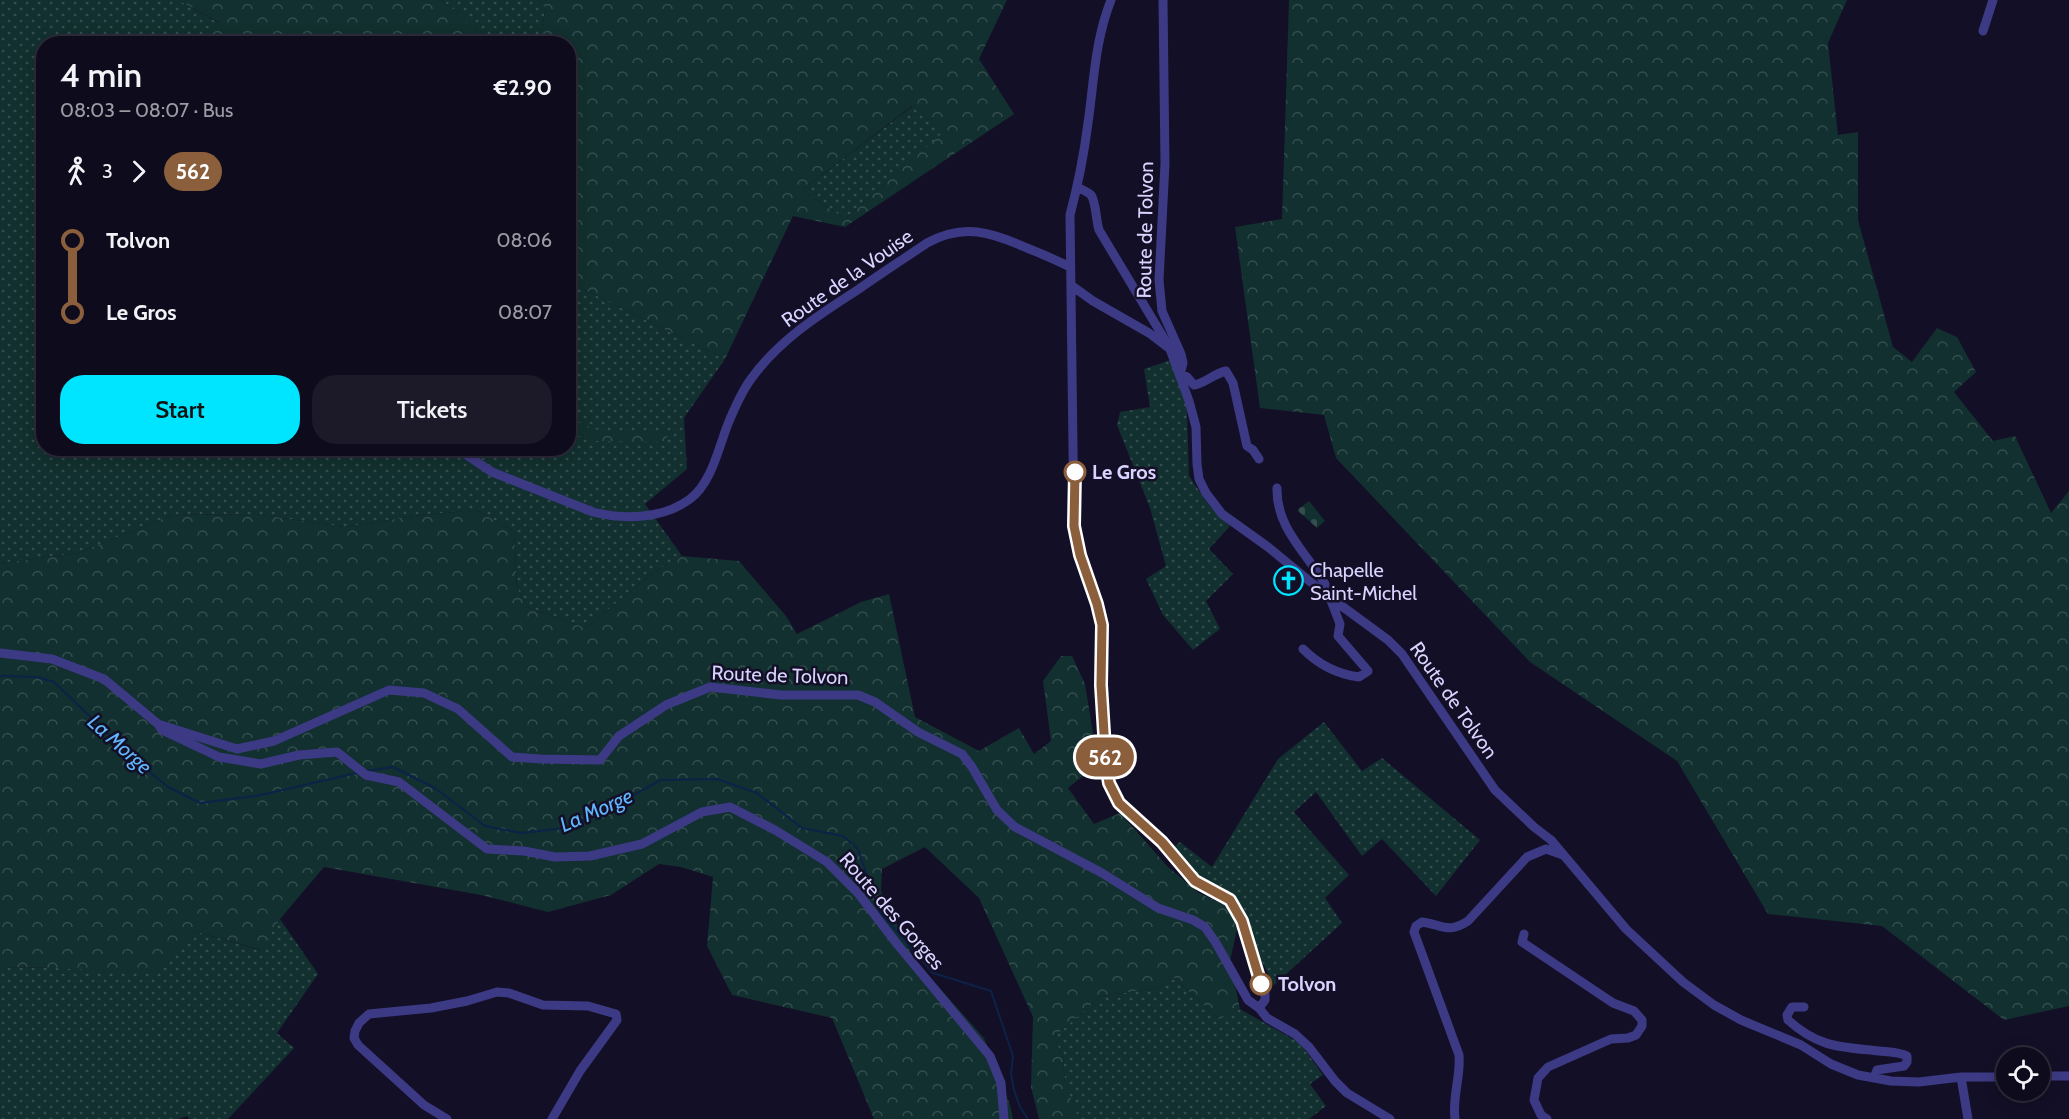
<!DOCTYPE html>
<html lang="en">
<head>
<meta charset="utf-8">
<style>
	:root { --surface:#0e0b1c; --page:#1c1929; --text:#f1f3f6; --muted:#9b9ba3; --line:#2e2b3b; --accent:#00e5ff }
	body { margin:0; font-family:Cabin,sans-serif; background:var(--page); color:var(--text); height:100vh; display:flex; flex-direction:column; font-size:22px; white-space:nowrap }
	* { box-sizing:border-box; margin:0 }
	p { font-size:20px; color:var(--muted) }
	.icon { flex:none; width:33px; height:33px; fill:none; stroke:currentColor; stroke-width:2; stroke-linecap:round; stroke-linejoin:round }
	.map { position:relative; flex:1; overflow:hidden }
	.sheet { position:absolute; left:36px; top:36px; width:540px; height:420px; display:flex; flex-direction:column; background:var(--surface); border-radius:24px; box-shadow:0 3px 15px #0003,0 0 0 2px var(--line) }
	.sheet>* { flex:none }
	.badge { padding:0 12px; border-radius:20px; font-size:21px; line-height:39px }
	.buttons { position:absolute; left:1996px; top:1047px; display:grid; gap:12px }
	.buttons a { display:grid; place-items:center; width:54px; height:54px; border-radius:50%; background:var(--surface); box-shadow:0 3px 15px #0003,0 0 0 2px var(--line); font-size:30px }
	.map>.badge { position:absolute; translate:-50% -50%; box-shadow:0 0 0 3px #fff }
	.legs { display:flex; align-items:center; gap:9px; height:66px; padding:0 24px; font-size:20px }
	.legs p { margin-inline-start:auto }
	.overview { display:flex; align-items:center; justify-content:space-between; height:102px; padding:0 24px }
	h1 { font-size:33px; font-weight:600; line-height:45px }
	.primary-button { display:flex; gap:12px; margin-top:auto; padding:12px 24px }
	.primary-button a { flex:1; height:69px; border-radius:24px; background:var(--accent); color:#111; font-size:24px; font-weight:600; line-height:69px; text-align:center }
	.primary-button a+a { background:var(--page); color:var(--text) }
	ul { padding:0 24px; list-style:none }
	li { display:flex; align-items:center; gap:21px; height:72px; font-size:22px }
	li i { display:grid; place-items:center; width:9px; height:100%; margin:0 8px; background:currentColor }
	li i::after { content:''; width:15px; height:15px; margin:-8px; border:4px solid; border-radius:50%; background:var(--surface) }
	li p { margin-inline-start:auto }
	li:first-child i { background:linear-gradient(#0000 50%,currentColor 0) }
	li:last-child i { background:linear-gradient(currentColor 50%,#0000 0) }
	.map>svg:first-child { display:block }
	.grass { fill:url(#grass-dots) }
	.forest { fill:url(#forest-crowns); fill-rule:evenodd }
	.cemetery { fill:url(#cemetery-stones) }
	.lines { fill:none; stroke-linecap:round; stroke-linejoin:round }
	.stream { stroke:#0c2248; stroke-width:2 }
	.minor { stroke:#3d3a85; stroke-width:9 }
	.line-1-casing { stroke:#fff; stroke-width:14 }
	.line-1 { stroke:#8b5e3c; stroke-width:9 }
	.stop-1-dot { fill:#fff; stroke:#8b5e3c; stroke-width:3 }
	.labels { text-anchor:middle; dominant-baseline:central; stroke-width:5; stroke-linejoin:round; paint-order:stroke }
	.street-label { font-size:20px; fill:#d9d4ff; stroke:#130f26 }
	.stop-label { font-size:20px; font-weight:bold; fill:#d9d4ff; stroke:#130f26; text-anchor:start }
	.poi-label { font-size:20px; fill:#d9d4ff; stroke:#130f26; text-anchor:start }
	.water-label { font-size:21px; font-style:italic; fill:#62b6ff; stroke:#130f26 }
</style>
</head>
<body>
<div class="map">
<svg width="2069" height="1119" viewBox="0 0 2069 1119">
	<defs>
		<pattern id="grass-dots" width="8" height="8" patternUnits="userSpaceOnUse" patternTransform="scale(1.5)"><rect width="8" height="8" fill="#12302f"/><path d="M2 2h.1M6 6h.1" fill="none" stroke="#344d4e" stroke-width="1.8" stroke-linecap="round"/></pattern>
		<pattern id="forest-crowns" width="20" height="18" patternUnits="userSpaceOnUse" patternTransform="scale(1.5)"><rect width="20" height="18" fill="#12302f"/><path d="M2 6a3 3 0 1 1 6 0M12 15a3 3 0 1 1 6 0" fill="none" stroke="#344d4e"/></pattern>
		<pattern id="cemetery-stones" width="16" height="16" patternUnits="userSpaceOnUse" patternTransform="scale(1.5)"><rect width="16" height="16" fill="#12302f"/><path d="M2 7V4a2 2 0 0 1 4 0v3zM10 15v-3a2 2 0 0 1 4 0v3z" fill="#344d4e"/></pattern>
	</defs>
	<rect width="100%" height="100%" fill="#130f26"/>
	<path class="grass" d="M 0,0 L 178,0 L 221,24 L 190,43 L 44,44 L 44,448 L 568,448 L 569,282 L 725,359 L 684,418 L 687,469 L 645,504 L 682,556 L 655,571 L 586,628 L 527,607 L 517,588 L 514,531 L 476,510 L 414,516 L 344,527 L 254,514 L 172,515 L 78,553 L 0,563 Z
		M 441,0 L 537,0 L 546,7 L 539,43 L 489,43 L 456,11 Z
		M 913,106 L 942,134 L 845,219 L 802,190 Z
		M 1185,355 L 1189,476 L 1209,505 L 1230,526 L 1209,549 L 1233,574 L 1206,601 L 1220,629 L 1193,650 L 1163,615 L 1146,579 L 1166,566 L 1150,508 L 1117,425 L 1120,412 L 1150,407 L 1144,369 Z
		M 1324,722 L 1362,771 L 1382,758 L 1480,840 L 1436,896 L 1382,839 L 1362,856 L 1316,792 L 1294,812 L 1349,875 L 1325,898 L 1342,923 L 1274,985 L 1258,954 L 1240,903 L 1197,876 L 1173,848 L 1180,842 L 1212,867 L 1278,759 Z
		M 280,919 L 318,974 L 277,1033 L 294,1048 L 228,1119 L 189,1119 L 187,1116 L 178,1119 L 0,1119 L 0,967 L 53,968 L 194,931 L 260,950 Z
		M 1171,975 L 1218,1018 L 1240,1009 L 1300,1043 L 1323,1075 L 1310,1084 L 1326,1106 L 1309,1119 L 1078,1119 L 1065,1083 L 1063,1058 L 1054,1037 L 1101,996 L 1159,988 Z"/>
	<path class="forest" d="M 178,0 L 441,0 L 456,11 L 489,43 L 190,43 L 220,23 Z
		M 537,0 L 1007,0 L 979,59 L 1014,114 L 845,227 L 793,216 L 725,359 L 569,282 L 568,44 L 539,43 L 546,8 ZM 912,106 L 941,134 L 845,219 L 802,190 Z
		M 1289,0 L 1847,0 L 1828,43 L 1838,135 L 1858,132 L 1858,220 L 1893,347 L 1912,362 L 1937,328 L 1957,337 L 1976,372 L 1954,392 L 1993,441 L 2015,436 L 2051,513 L 2069,491 L 2069,1006 L 2004,1020 L 1882,926 L 1768,914 L 1677,761 L 1530,662 L 1336,458 L 1324,415 L 1260,408 L 1235,227 L 1282,219 Z
		M 569,419 L 606,433 L 668,432 L 666,442 L 595,441 L 569,434 Z
		M 476,510 L 514,531 L 517,588 L 527,607 L 586,628 L 655,571 L 682,556 L 739,561 L 786,616 L 797,634 L 861,602 L 889,594 L 915,717 L 979,751 L 1019,728 L 1034,754 L 1051,741 L 1043,681 L 1061,656 L 1072,656 L 1085,684 L 1098,764 L 1068,788 L 1094,824 L 1120,813 L 1168,867 L 1199,893 L 1229,907 L 1237,929 L 1230,961 L 1240,1009 L 1219,1019 L 1171,975 L 1159,988 L 1101,996 L 1054,1037 L 1063,1058 L 1065,1083 L 1079,1119 L 1039,1119 L 1031,1087 L 1033,1017 L 979,898 L 925,847 L 882,869 L 881,891 L 914,959 L 984,1038 L 1010,1105 L 1013,1119 L 874,1119 L 832,1018 L 732,995 L 707,946 L 713,877 L 681,867 L 659,864 L 611,895 L 548,912 L 481,895 L 324,867 L 280,919 L 261,950 L 194,931 L 158,974 L 53,968 L 0,967 L 0,563 L 78,553 L 172,515 L 254,514 L 344,527 L 414,516 Z"/>
	<path class="cemetery" d="M 1309,501 L 1325,521 L 1317,528 L 1297,510 Z"/>
	<g class="lines">
		<path class="stream" d="M 0,676 L 37,677 L 54,682 L 140,764 L 168,787 L 200,803 L 256,796 L 357,773
			M 366,771 L 393,767 L 435,788 L 485,826 L 521,833 L 566,828 L 611,807 L 661,780 L 717,779 L 757,793 L 802,828 L 843,836 L 858,849 L 879,911 L 933,973 L 991,991 L 1013,1056 L 1011,1074 L 1014,1090 L 1020,1107 L 1028,1119"/>
		<path class="minor" d="M 1111,0 C 1095,40 1094,81 1088,123 C 1084,154 1078,185 1070,215 L 1074,526 L 1080,555 L 1097,604 L 1102,625 L 1101,685 L 1106,765 L 1109,784 L 1119,803 L 1162,842 L 1195,881 L 1221,893 L 1230,900 L 1236,908 L 1242,921 L 1253,961 L 1265,994 L 1265,1000 L 1259,1008
			M 1163,0 L 1165,164 L 1159,280 L 1162,311 L 1181,354 L 1183,363 L 1180,374
			M 1983,31 L 1993,0
			M 1077,187 C 1081,189 1088,192 1091,195 C 1096,201 1096,221 1099,230 L 1168,345
			M 1072,286 L 1093,301 L 1149,333 L 1170,349 L 1189,401 L 1196,427 L 1197,464 L 1199,479 L 1206,493 L 1222,514 L 1268,547 L 1324,593 L 1388,640 L 1402,654 L 1495,790 L 1534,827 L 1551,840 L 1626,929 L 1683,982 L 1714,1005 L 1741,1020 L 1801,1045 L 1831,1064 L 1858,1075 L 1891,1081 L 1919,1082 L 1961,1077 L 2007,1077
			M 1180,374 L 1187,377 L 1194,385 C 1204,384 1213,374 1226,371 L 1233,383 L 1247,446 L 1253,450 L 1259,459
			M 456,448 L 492,472 L 593,512 C 624,520 663,519 690,499 C 713,482 719,444 730,419 C 736,405 742,391 751,379 C 779,340 820,314 859,289 C 882,273 905,258 927,243 C 964,223 991,232 1027,248 C 1042,254 1056,260 1070,267
			M 1277,488 C 1276,528 1306,552 1325,584 L 1324,593
			M 1303,649 C 1319,665 1336,674 1359,677 L 1368,671 L 1338,636 L 1340,624 L 1330,598
			M 0,653 L 52,659 L 104,679 L 158,724 L 162,730 L 219,757 L 261,764 L 299,755 L 337,752 L 366,775 L 399,782 L 487,849 L 524,851 L 555,857 L 590,856 L 642,844 L 702,812 L 730,807 L 775,830 L 827,862 L 858,893 L 897,944 L 990,1056 L 1001,1083 L 1004,1119
			M 158,724 L 237,749 L 274,741 L 389,690 L 424,693 L 458,709 L 512,757 L 541,759 L 600,760 L 619,736 L 666,705 L 710,687 L 781,695 L 858,695 L 875,702 L 918,732 L 962,754 L 972,767 L 997,810 L 1015,827 L 1102,873 L 1158,908 L 1193,920 L 1205,927 L 1216,943 L 1248,1000 L 1259,1008 L 1267,1018 L 1295,1034 L 1309,1047 L 1335,1081 L 1347,1093 L 1390,1119
			M 1524,934 L 1522,942 L 1613,1003 L 1634,1011 L 1642,1020 L 1642,1026 L 1636,1035 L 1628,1038 L 1611,1039 L 1548,1067 L 1538,1078 L 1534,1100 L 1541,1115 L 1547,1119
			M 1804,1007 L 1792,1007 L 1787,1015 L 1788,1020 C 1819,1048 1841,1047 1879,1051 C 1888,1052 1899,1052 1907,1056 L 1907,1062 L 1904,1066 L 1877,1070 L 1874,1078
			M 2040,1076 L 2069,1076
			M 1961,1077 L 1968,1119
			M 447,1119 L 424,1105 L 358,1045 L 354,1038 L 355,1031 L 359,1023 L 369,1014 L 431,1008 L 467,1001 L 497,992 L 509,993 L 543,1005 L 588,1006 L 616,1014 L 617,1020 L 580,1071 L 552,1119
			M 1455,1119 C 1452,1097 1461,1076 1459,1055 L 1414,932 L 1416,926 L 1422,922 C 1443,925 1448,934 1468,921 L 1527,857 L 1546,849 L 1563,855"/>
	</g>
	<g class="lines">
		<defs>
			<path id="line-1" d="M 1075,472 L 1074,526 L 1080,555 L 1097,604 L 1102,625 L 1101,685 L 1106,765 L 1109,783 L 1119,803 L 1162,842 L 1195,881 L 1230,900 L 1242,921 L 1261,984"/>
		</defs>
		<use href="#line-1" class="line-1-casing"/>
		<use href="#line-1" class="line-1"/>
	</g>
	<defs>
		<symbol id="church-ring" viewBox="-11 -11 22 22"><circle r="9.5" fill="#130f26" stroke="#00e5ff" stroke-width="1.5"/><path d="M-1.2-6h2.4v3.5h3.3v2.4h-3.3V6h-2.4V-.1h-3.3v-2.4h3.3Z" fill="#00e5ff"/></symbol>
	</defs>
	<g fill-rule="evenodd">
		<use href="#church-ring" x="1272" y="564" width="33" height="33"/>
	</g>
	<g class="stop-1-dot">
		<circle cx="1075" cy="472" r="10"/>
		<circle cx="1261" cy="984" r="10"/>
	</g>
	<g class="labels">
		<g class="street-label">
			<text transform="translate(1145 230) rotate(-89)">Route de Tolvon</text>
			<text transform="translate(847 278) rotate(-35)">Route de la Vouise</text>
			<text transform="translate(780 675) rotate(2)">Route de Tolvon</text>
			<text transform="translate(1454 700) rotate(55)">Route de Tolvon</text>
			<text transform="translate(892 911) rotate(49)">Route des Gorges</text>
		</g>
		<g class="stop-label">
			<text x="1092" y="472">Le Gros</text>
			<text x="1278" y="984">Tolvon</text>
		</g>
		<g class="poi-label">
			<text x="1310" y="570">Chapelle<tspan x="1310" dy="23">Saint-Michel</tspan></text>
		</g>
		<g class="water-label">
			<text transform="translate(120 744) rotate(42)">La Morge</text>
			<text transform="translate(596 810) rotate(-24)">La Morge</text>
		</g>
	</g>
</svg>
<div class="buttons">
<a><svg class="icon" aria-label="locate" viewBox="0 0 24 24"><circle cx="12" cy="12" r="6"/><path d="M12 2v4M12 18v4M2 12h4M18 12h4"/></svg></a>
</div>
<b class="badge" style="left:1105px;top:757px;background:#8b5e3c;color:#fff">562</b>
<section class="sheet">
<div class="overview"><div><h1>4 min</h1><p>08:03 – 08:07 · Bus</p></div><b>€2.90</b></div>
<div class="legs"><svg class="icon" aria-label="walk" viewBox="0 0 24 24"><circle cx="13" cy="4" r="2"/><path d="M13 8l-2 6 4 7M11 14l-3 7M7 12l3-4h3l4 4"/></svg>3<svg class="icon" aria-label="forward" viewBox="0 0 24 24"><path d="M9 5l7 7-7 7"/></svg><b class="badge" style="background:#8b5e3c;color:#fff">562</b></div>
<ul>
<li><i style="color:#8b5e3c"></i><b>Tolvon</b><p>08:06</p></li>
<li><i style="color:#8b5e3c"></i><b>Le Gros</b><p>08:07</p></li>
</ul>
<div class="primary-button"><a>Start</a><a>Tickets</a></div>
</section>
</div>
</body>
</html>
